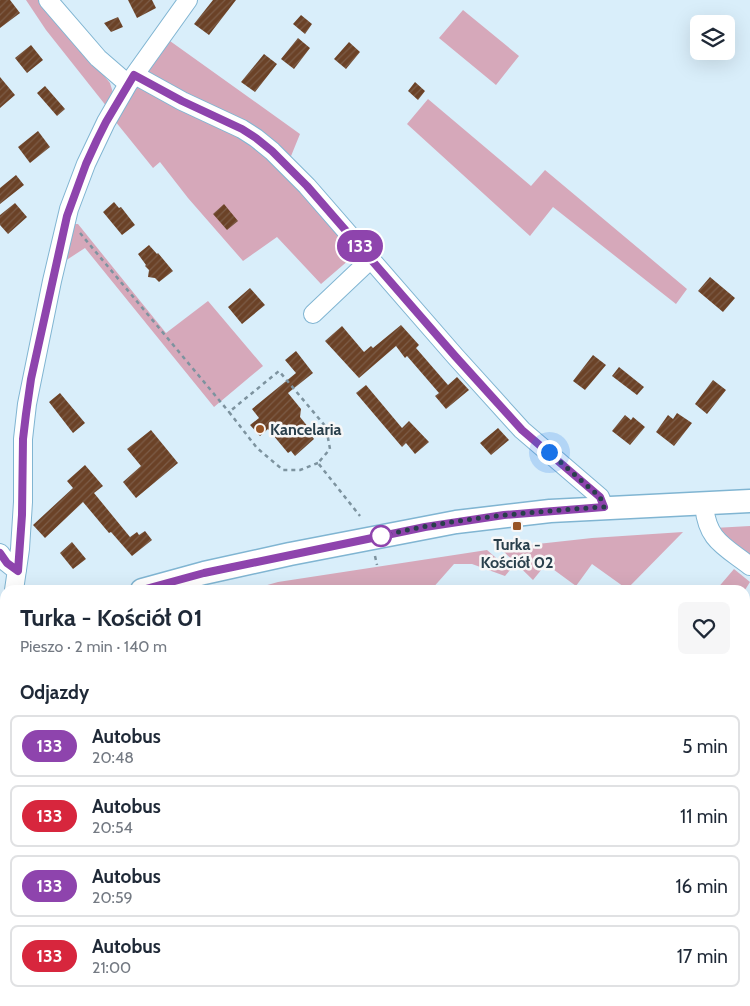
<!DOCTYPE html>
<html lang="pl">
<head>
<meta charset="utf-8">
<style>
	:root { --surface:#fff; --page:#f6f6f7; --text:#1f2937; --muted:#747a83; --line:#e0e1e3 }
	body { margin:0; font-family:Cabin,sans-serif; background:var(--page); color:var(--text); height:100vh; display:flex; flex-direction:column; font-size:19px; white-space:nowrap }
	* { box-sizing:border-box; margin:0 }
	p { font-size:16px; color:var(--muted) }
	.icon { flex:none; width:28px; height:28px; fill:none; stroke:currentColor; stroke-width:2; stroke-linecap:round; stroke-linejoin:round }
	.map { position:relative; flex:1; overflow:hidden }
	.sheet { position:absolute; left:0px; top:585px; width:750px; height:421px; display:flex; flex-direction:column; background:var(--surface); border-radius:15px 15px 0 0; box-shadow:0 5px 20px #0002 }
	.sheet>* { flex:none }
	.badge { padding:0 10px; border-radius:16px; font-size:18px; line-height:32px }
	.fabs { position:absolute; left:690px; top:15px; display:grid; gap:10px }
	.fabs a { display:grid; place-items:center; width:45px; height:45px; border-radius:8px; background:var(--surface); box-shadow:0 5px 20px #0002; font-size:25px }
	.you { position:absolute; width:25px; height:25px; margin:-12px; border:4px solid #fff; border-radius:50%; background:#1a73e8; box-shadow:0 0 0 8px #1a73e833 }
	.map>.badge { position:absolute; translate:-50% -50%; box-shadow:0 0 0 2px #fff }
	h2 { padding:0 20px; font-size:19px; line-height:45px }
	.round { display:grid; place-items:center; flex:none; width:52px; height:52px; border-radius:8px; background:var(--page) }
	.headline { display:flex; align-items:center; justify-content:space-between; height:85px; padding:0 20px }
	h1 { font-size:24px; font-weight:700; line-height:38px }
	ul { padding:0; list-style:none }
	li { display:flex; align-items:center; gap:15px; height:62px; margin:0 10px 8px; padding:0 10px; border:2px solid var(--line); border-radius:8px }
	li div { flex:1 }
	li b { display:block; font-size:19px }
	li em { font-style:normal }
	li .badge { min-width:55px; font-weight:700; text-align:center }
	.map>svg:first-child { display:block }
	.grass { fill:#d6a8ba }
	.cemetery { fill:url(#cemetery-stones) }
	.building { fill:url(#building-hatch) }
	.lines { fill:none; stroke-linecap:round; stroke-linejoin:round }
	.minor-casing { stroke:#80b5d2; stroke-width:20 }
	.major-casing { stroke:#80b5d2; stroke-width:25 }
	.path { stroke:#7d939f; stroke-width:2.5; stroke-dasharray:4 4; stroke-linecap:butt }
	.minor { stroke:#fff; stroke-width:18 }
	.major { stroke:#fff; stroke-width:22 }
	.line-casing { stroke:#fff; stroke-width:11 }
	.line { stroke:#8e44ad; stroke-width:8 }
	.walk { stroke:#293f4b; stroke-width:5; stroke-dasharray:0 9 }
	.poi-dot { fill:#975425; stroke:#f7f7f7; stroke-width:2 }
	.stop-dot { fill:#fff; stroke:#8e44ad; stroke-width:2.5 }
	.labels { text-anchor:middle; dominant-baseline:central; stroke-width:5; stroke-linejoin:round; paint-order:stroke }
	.poi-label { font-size:16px; font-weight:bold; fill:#293f4b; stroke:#f7f7f7; text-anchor:start }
</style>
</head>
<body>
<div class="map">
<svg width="750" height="1006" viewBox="0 0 750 1006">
	<defs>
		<pattern id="cemetery-stones" width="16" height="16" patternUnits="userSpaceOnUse" patternTransform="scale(1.25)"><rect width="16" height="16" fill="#d6a8ba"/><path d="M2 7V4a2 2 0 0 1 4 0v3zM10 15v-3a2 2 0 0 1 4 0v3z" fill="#ae8a99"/></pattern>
		<pattern id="building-hatch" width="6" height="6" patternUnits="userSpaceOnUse" patternTransform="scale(1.25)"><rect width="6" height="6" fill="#6b4227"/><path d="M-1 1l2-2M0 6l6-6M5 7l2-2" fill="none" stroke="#7c5c47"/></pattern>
	</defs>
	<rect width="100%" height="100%" fill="#d9eefa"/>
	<path class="grass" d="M 26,0 L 42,0 L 110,83 L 114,96 L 107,107 L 46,30 Z
		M 463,10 L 519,56 L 496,85 L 439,38 Z
		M 170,41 L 300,134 L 289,161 L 145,74 Z
		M 136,84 L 239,133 L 295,182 L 354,247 L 350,259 L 321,284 L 277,237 L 243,261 L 188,198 L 160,162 L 153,168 L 115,121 Z
		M 428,99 L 531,186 L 545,170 L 687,289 L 676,304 L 553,207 L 530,236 L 407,124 Z
		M 71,224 L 78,224 L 166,333 L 208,301 L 263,366 L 214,407 L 85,248 L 65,261 Z
		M 750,526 L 750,560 L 714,528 Z
		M 683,532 L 627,589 L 592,564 L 576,586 L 546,564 L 533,580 L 500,548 L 592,538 Z
		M 487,550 L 510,570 L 505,576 L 472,564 L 454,564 L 431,590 L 250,590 L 278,582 Z
		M 734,569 L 750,582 L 745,590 L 716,590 Z
		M 0,884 L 5,889 L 5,985 L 0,991 Z"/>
	<path class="cemetery" d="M 282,1001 L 402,1001 L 398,1006 L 278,1006 Z"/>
	<path class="building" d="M 0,0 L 10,0 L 20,13 L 0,28 Z
		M 128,0 L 152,0 L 156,8 L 137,18 Z
		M 213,0 L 236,0 L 209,35 L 194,24 Z
		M 301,15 L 312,24 L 305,34 L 293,24 Z
		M 118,17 L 123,27 L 111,32 L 104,23 Z
		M 298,38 L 310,48 L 294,69 L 281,59 Z
		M 349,42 L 360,52 L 346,69 L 334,59 Z
		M 31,45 L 43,60 L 27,73 L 15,58 Z
		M 264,54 L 277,64 L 255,92 L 241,82 Z
		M 0,77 L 15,95 L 0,108 Z
		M 415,82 L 425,91 L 418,100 L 408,91 Z
		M 45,86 L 65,109 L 57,116 L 37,93 Z
		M 38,131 L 50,147 L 30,163 L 18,147 Z
		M 16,175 L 24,185 L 0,204 L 0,188 Z
		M 114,202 L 119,208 L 121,207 L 135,225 L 122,235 L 103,212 Z
		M 15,203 L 27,217 L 8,234 L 0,225 L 0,215 Z
		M 224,204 L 238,221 L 227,230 L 213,214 Z
		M 149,245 L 157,254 L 158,253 L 173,271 L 159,282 L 155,278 L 148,277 L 149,270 L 145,266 L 146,265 L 138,254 Z
		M 710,277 L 735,298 L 723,312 L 698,291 Z
		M 250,288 L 265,305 L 242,324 L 228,307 Z
		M 401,325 L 419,345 L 416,348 L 448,385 L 457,377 L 469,390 L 446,409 L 435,396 L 439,393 L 407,356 L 405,358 L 396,346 L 359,378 L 325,341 L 342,326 L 364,352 L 371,346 L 373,348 Z
		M 296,351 L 313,373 L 288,393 L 301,409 L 300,417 L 313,433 L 311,435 L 314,439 L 295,456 L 291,451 L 288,453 L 268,429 L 260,436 L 250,425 L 259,418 L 252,409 L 296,373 L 285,360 Z
		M 593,355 L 606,365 L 585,390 L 573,381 Z
		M 619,367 L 644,387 L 637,395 L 612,376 Z
		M 713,380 L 726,390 L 707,414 L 695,404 Z
		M 366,385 L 402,428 L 409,421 L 429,442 L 415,454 L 406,443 L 402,447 L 356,393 Z
		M 60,393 L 85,423 L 73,433 L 49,402 Z
		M 677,413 L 692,423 L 674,446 L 656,432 L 668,415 L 673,419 Z
		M 625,415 L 631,420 L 633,417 L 645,427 L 630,445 L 612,431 Z
		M 498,428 L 509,440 L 491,455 L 480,443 Z
		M 151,430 L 178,463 L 136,498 L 123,482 L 141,466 L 127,449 Z
		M 85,465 L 103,486 L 94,493 L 130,537 L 137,532 L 139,535 L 145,531 L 152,540 L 132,556 L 111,532 L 109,533 L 83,502 L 45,538 L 33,525 L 73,488 L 67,481 Z
		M 72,542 L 86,559 L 73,569 L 60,553 Z"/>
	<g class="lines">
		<defs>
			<path id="minor" d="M 48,0 L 98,58 L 128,84
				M 135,75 L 182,101 L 242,129 L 256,138 L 272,151 L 307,186 L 455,356 L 522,430 L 600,497 L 604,507
				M 313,314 L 371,259
				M 704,503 C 706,540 724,546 750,566
				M 0,553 L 7,563 L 17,571
				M 14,590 L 20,549 L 23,502 L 23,439 L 27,404 L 52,281 L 69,209 L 86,164 L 106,122 L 128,84 L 188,0
				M 0,848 L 5,853
				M 171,1001 L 177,1006"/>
			<path id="major" d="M 142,590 L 204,573 L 290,554 L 456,522 L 550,511 L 750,501
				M 0,641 L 5,639"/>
		</defs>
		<use href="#minor" class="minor-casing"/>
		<use href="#major" class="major-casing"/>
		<path class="path" d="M 80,233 L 229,412
			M 318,463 L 300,470 L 283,470 L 257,448 L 229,412 L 279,371 L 326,427 L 330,449 L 318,463 L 360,516
			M 375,556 L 377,565
			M 287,1006 L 291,1001
			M 310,1006 L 314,1001
			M 340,1006 L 344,1001
			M 369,1006 L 372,1001
			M 393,1006 L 397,1001"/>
		<use href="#minor" class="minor"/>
		<use href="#major" class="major"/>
	</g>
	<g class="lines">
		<defs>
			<path id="line" d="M 0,553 L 7,563 L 18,571 L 22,515 L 23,439 L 26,414 L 31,379 L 67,216 L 86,164 L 97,140 L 106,122 L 134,75 L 182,101 L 242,129 L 256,138 L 272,151 L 307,186 L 455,356 L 522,430 L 600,497 L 604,507 L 504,515 L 425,527 L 204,573 L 142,590"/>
		</defs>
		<use href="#line" class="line-casing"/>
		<use href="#line" class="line"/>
		<path class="walk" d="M 381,536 C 454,518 529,512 604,507 L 600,497 L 549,452"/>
	</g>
	<g class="poi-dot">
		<circle cx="260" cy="429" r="5"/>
		<rect x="512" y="521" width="10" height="10" rx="2.5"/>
	</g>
	<circle class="stop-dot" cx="381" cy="536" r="10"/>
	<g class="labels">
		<g class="poi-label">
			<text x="270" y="429">Kancelaria</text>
			<text x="517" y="544" text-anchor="middle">Turka -<tspan x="517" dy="18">Kościół 02</tspan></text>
		</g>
	</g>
</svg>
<div class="fabs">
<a><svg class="icon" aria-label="layers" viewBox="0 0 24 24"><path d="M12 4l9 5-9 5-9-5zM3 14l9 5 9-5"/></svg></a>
</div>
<div class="you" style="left:549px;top:452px"></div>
<b class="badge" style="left:360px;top:246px;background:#8e44ad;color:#fff">133</b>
<section class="sheet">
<div class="headline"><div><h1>Turka - Kościół 01</h1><p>Pieszo · 2 min · 140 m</p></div><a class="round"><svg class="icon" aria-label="heart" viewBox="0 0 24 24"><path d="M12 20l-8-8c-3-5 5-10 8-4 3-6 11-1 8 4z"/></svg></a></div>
<h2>Odjazdy</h2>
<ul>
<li><span class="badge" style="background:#8e44ad;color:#fff">133</span><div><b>Autobus</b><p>20:48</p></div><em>5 min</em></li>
<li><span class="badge" style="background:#d7263d;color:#fff">133</span><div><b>Autobus</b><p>20:54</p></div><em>11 min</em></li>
<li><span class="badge" style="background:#8e44ad;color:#fff">133</span><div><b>Autobus</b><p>20:59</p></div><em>16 min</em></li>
<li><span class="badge" style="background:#d7263d;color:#fff">133</span><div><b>Autobus</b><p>21:00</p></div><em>17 min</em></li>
</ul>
</section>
</div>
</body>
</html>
